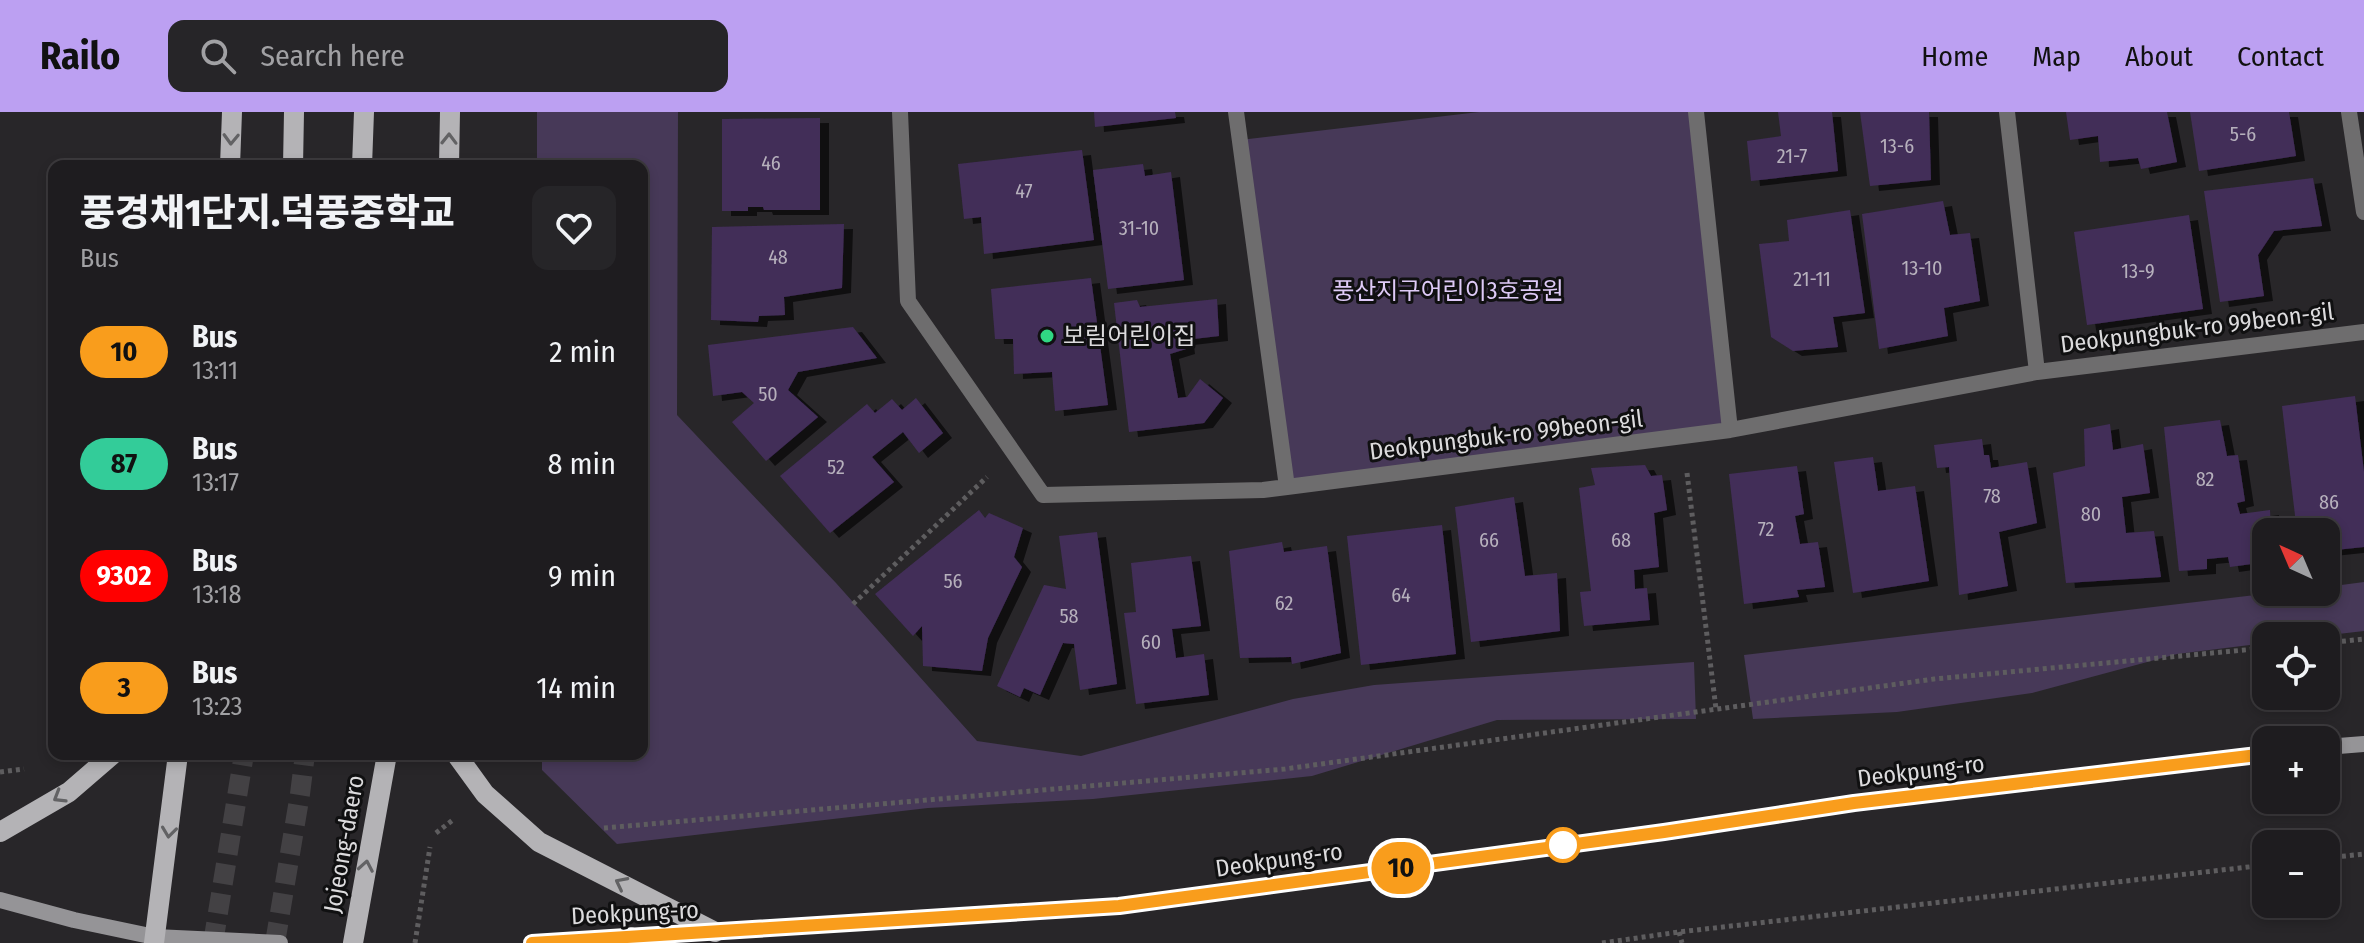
<!DOCTYPE html>
<html lang="en">
<head>
<meta charset="utf-8">
<style>
	:root { --surface:#1e1c1f; --page:#262528; --text:#f1f3f6; --muted:#a1a1a4; --line:#3c3a3d; --accent:#bca0f2 }
	body { margin:0; font-family:"Fira Sans Condensed","Noto Sans KR",sans-serif; background:var(--page); color:var(--text); height:100vh; display:flex; flex-direction:column; font-size:30px; white-space:nowrap }
	* { box-sizing:border-box; margin:0 }
	p { font-size:26px; color:var(--muted) }
	.icon { flex:none; width:44px; height:44px; fill:none; stroke:currentColor; stroke-width:2; stroke-linecap:round; stroke-linejoin:round }
	.map { position:relative; flex:1; overflow:hidden }
	.panel { position:absolute; left:48px; top:48px; width:600px; height:600px; display:flex; flex-direction:column; background:var(--surface); border-radius:16px; box-shadow:0 4px 12px #0003,0 0 0 2px var(--line) }
	.panel>* { flex:none }
	.badge { padding:0 16px; border-radius:26px; font-size:28px; line-height:52px }
	.needle { width:52px; rotate:316deg }
	.fabs { position:absolute; left:2252px; top:406px; display:grid; gap:16px }
	.fabs a { display:grid; place-items:center; width:88px; height:88px; border-radius:16px; background:var(--surface); box-shadow:0 4px 12px #0003,0 0 0 2px var(--line); font-size:40px }
	.map>.badge { position:absolute; translate:-50% -50%; box-shadow:0 0 0 4px #fff }
	.round { display:grid; place-items:center; flex:none; width:84px; height:84px; border-radius:16px; background:var(--page) }
	.overview { display:flex; align-items:center; justify-content:space-between; height:136px; padding:0 32px }
	h1 { font-size:38px; font-weight:800; line-height:60px }
	ul { padding:0; list-style:none }
	li { display:flex; align-items:center; gap:24px; height:112px; padding:0 32px }
	li div { flex:1 }
	li b { display:block; font-size:30px }
	li em { font-style:normal }
	li .badge { min-width:88px; font-weight:700; text-align:center }
	header { display:flex; align-items:center; gap:48px; box-sizing:border-box; height:112px; padding:0 40px; background:var(--accent); color:#111 }
	header strong { font-size:38px }
	nav { display:flex; gap:44px; margin-inline-start:auto; font-size:28px }
	.search { width:560px; height:72px; background:var(--page); display:flex; align-items:center; gap:20px; box-sizing:border-box; padding:0 28px; border-radius:16px; color:var(--muted); font-size:30px }
	.map>svg:first-child { display:block }
	.green { fill:#473958 }
	.building { fill:#422d59; filter:url(#shadow) }
	.lines { fill:none; stroke-linecap:round; stroke-linejoin:round }
	.primary-tunnel { stroke:#434144; stroke-width:20; stroke-dasharray:20 10; stroke-linecap:butt }
	.path { stroke:#5e5d5f; stroke-width:5; stroke-dasharray:4 4; stroke-linecap:butt }
	.service { stroke:#6e6d6e; stroke-width:16 }
	.secondary { stroke:#959497; stroke-width:16 }
	.primary { stroke:#b4b3b6; stroke-width:20 }
	.oneway { stroke:#626264 }
	.line-casing { stroke:#fff; stroke-width:18 }
	.line { stroke:#f99d1c; stroke-width:12 }
	.poi-dot { fill:#30d883; stroke:#101011; stroke-width:3 }
	.stop-dot { fill:#fff; stroke:#f99d1c; stroke-width:4 }
	.labels { text-anchor:middle; dominant-baseline:central; stroke-width:6; stroke-linejoin:round; paint-order:stroke }
	.number-label { font-size:20px; fill:#b6b0bc }
	.park-label { font-size:24px; fill:#decaf7; stroke:#101011 }
	.street-label { font-size:24px; fill:#dcdbdd; stroke:#101011 }
	.poi-label { font-size:24px; fill:#dcdbdd; stroke:#101011; text-anchor:start }
</style>
</head>
<body>
<header>
<strong>Railo</strong>
<div class="search"><svg class="icon" aria-label="search" viewBox="0 0 24 24"><circle cx="10" cy="10" r="6"/><path d="M15 15l6 6"/></svg>Search here</div>
<nav><a>Home</a><a>Map</a><a>About</a><a>Contact</a></nav>
</header>
<div class="map">
<svg width="2364" height="831" viewBox="0 0 2364 831">
	<defs>
		<filter id="shadow"><feDropShadow dx="9" dy="5" stdDeviation="0" flood-color="#0009"/></filter>
	</defs>
	<rect width="100%" height="100%" fill="#282629"/>
	<path class="green" d="M 537,0 L 678,0 L 677,303 L 836,471 L 977,629 L 1081,644 L 1293,587 L 1374,573 L 1694,550 L 1696,607 L 1497,608 L 1312,664 L 1093,687 L 928,696 L 617,732 L 542,658 L 542,642 L 642,642 L 642,54 L 537,54 Z
		M 1479,0 L 1696,0 L 1730,318 L 1287,375 L 1240,28 Z
		M 2364,470 L 2364,519 L 2321,524 L 2266,524 L 2266,531 L 2177,542 L 2032,581 L 1897,600 L 1753,607 L 1744,543 L 2281,480 L 2326,480 L 2326,475 Z"/>
	<path class="building" d="M 1094,0 L 1175,0 L 1176,6 L 1095,15 Z
		M 1778,0 L 1832,0 L 1838,59 L 1751,69 L 1747,29 L 1781,24 Z
		M 1860,0 L 1929,0 L 1931,68 L 1870,74 Z
		M 2066,0 L 2167,0 L 2177,50 L 2141,57 L 2138,46 L 2100,50 L 2098,24 L 2070,28 Z
		M 2190,0 L 2289,0 L 2296,44 L 2199,59 Z
		M 820,6 L 820,98 L 764,98 L 763,95 L 748,95 L 748,99 L 722,99 L 722,7 Z
		M 1082,38 L 1094,128 L 984,142 L 981,105 L 964,107 L 958,52 Z
		M 1143,52 L 1145,64 L 1171,60 L 1184,168 L 1108,177 L 1093,58 Z
		M 2313,66 L 2322,114 L 2274,119 L 2258,143 L 2264,184 L 2220,190 L 2204,79 Z
		M 1943,89 L 1950,123 L 1970,121 L 1980,189 L 1944,196 L 1948,224 L 1879,237 L 1862,102 Z
		M 1850,98 L 1865,201 L 1833,205 L 1838,235 L 1793,239 L 1771,225 L 1759,132 L 1789,129 L 1787,108 Z
		M 2189,103 L 2203,197 L 2087,213 L 2074,120 Z
		M 844,112 L 842,176 L 784,185 L 785,203 L 759,204 L 758,210 L 711,208 L 712,115 Z
		M 1091,166 L 1108,293 L 1055,299 L 1052,260 L 1014,262 L 1013,227 L 995,227 L 991,177 Z
		M 1217,187 L 1219,224 L 1185,228 L 1186,237 L 1170,242 L 1178,286 L 1187,285 L 1200,267 L 1223,286 L 1204,311 L 1129,320 L 1114,191 L 1137,188 L 1140,195 Z
		M 853,215 L 877,246 L 798,260 L 788,278 L 818,305 L 766,349 L 732,310 L 754,291 L 742,280 L 713,284 L 708,233 Z
		M 2355,284 L 2364,360 L 2364,435 L 2326,439 L 2326,420 L 2297,420 L 2282,294 Z
		M 916,286 L 943,321 L 919,341 L 903,320 L 872,345 L 894,370 L 830,421 L 780,364 L 867,292 L 875,301 L 892,287 L 902,298 Z
		M 2220,308 L 2227,344 L 2238,343 L 2245,389 L 2237,391 L 2240,402 L 2270,398 L 2271,420 L 2266,420 L 2266,450 L 2230,455 L 2228,445 L 2207,447 L 2207,457 L 2179,459 L 2164,315 Z
		M 2110,312 L 2113,338 L 2143,332 L 2150,381 L 2122,385 L 2126,421 L 2154,419 L 2161,465 L 2066,471 L 2053,361 L 2085,354 L 2084,317 Z
		M 1982,327 L 1984,343 L 1989,343 L 1991,356 L 2027,350 L 2037,411 L 1999,420 L 2008,474 L 1959,483 L 1949,355 L 1937,356 L 1934,333 Z
		M 1873,345 L 1878,379 L 1915,374 L 1929,469 L 1853,481 L 1834,350 Z
		M 1645,353 L 1651,364 L 1662,363 L 1667,398 L 1654,401 L 1659,455 L 1634,458 L 1635,477 L 1647,476 L 1650,508 L 1584,514 L 1580,480 L 1591,479 L 1579,376 L 1595,373 L 1591,356 Z
		M 1797,354 L 1804,402 L 1795,404 L 1800,432 L 1818,430 L 1825,475 L 1797,478 L 1799,485 L 1744,492 L 1729,362 Z
		M 1514,385 L 1525,464 L 1557,461 L 1560,519 L 1471,530 L 1455,395 Z
		M 979,398 L 985,406 L 989,401 L 1023,416 L 1014,445 L 1022,455 L 988,526 L 982,559 L 923,554 L 922,514 L 913,524 L 875,482 Z
		M 1442,413 L 1456,542 L 1361,553 L 1347,424 Z
		M 1097,420 L 1117,572 L 1080,578 L 1074,532 L 1063,531 L 1040,583 L 1024,576 L 1020,585 L 997,574 L 1044,473 L 1066,477 L 1059,424 Z
		M 1282,430 L 1284,440 L 1327,434 L 1341,541 L 1292,552 L 1291,545 L 1240,546 L 1229,439 Z
		M 1191,444 L 1201,514 L 1172,517 L 1176,546 L 1204,542 L 1209,583 L 1136,592 L 1124,501 L 1136,500 L 1131,451 Z"/>
	<g class="lines">
		<path class="primary-tunnel" d="M 213,831 L 244,642
			M 275,831 L 300,682 L 305,642"/>
		<path class="path" d="M 1687,361 L 1716,597
			M 853,492 L 987,365
			M 2326,531 L 2364,527
			M 0,660 L 24,657
			M 604,716 L 1285,657 L 1934,567 L 2266,536
			M 436,721 L 454,707
			M 2326,746 L 2364,742
			M 1679,820 L 1682,831
			M 415,831 L 430,735
			M 1602,831 L 1679,820 L 2266,753"/>
		<path class="service" d="M 900,0 L 908,189 L 1043,383 L 1263,378 L 1287,375 L 1730,318 L 2037,260 L 2364,220
			M 1236,0 L 1287,375
			M 1696,0 L 1730,318
			M 2007,0 L 2037,260
			M 2349,0 L 2364,100"/>
		<path class="secondary" d="M 2326,635 L 2364,632
			M 0,788 L 74,808 L 155,825 L 280,831
			M 533,831 L 1119,794 L 1664,720 L 1854,691 L 2266,642"/>
		<path class="primary" d="M 230,54 L 232,0
			M 293,54 L 294,0
			M 362,54 L 364,0
			M 449,54 L 450,0
			M 456,642 L 485,682 L 539,730 L 715,820
			M 0,720 L 69,680 L 113,642
			M 154,831 L 178,642
			M 353,831 L 387,642
			M 622,831 L 631,825"/>
	</g>
	<defs><path id="oneway-chevron" d="M-2-3.5L2.5 0L-2 3.5" fill="none" stroke-width="1.6" stroke-linecap="round" stroke-linejoin="round" transform="scale(2)"/></defs>
	<g class="oneway">
		<use href="#oneway-chevron" transform="translate(231 27) rotate(92)"/>
		<use href="#oneway-chevron" transform="translate(449 27) rotate(-89)"/>
		<use href="#oneway-chevron" transform="translate(59 685) rotate(149)"/>
		<use href="#oneway-chevron" transform="translate(169 720) rotate(97)"/>
		<use href="#oneway-chevron" transform="translate(366 754) rotate(-80)"/>
		<use href="#oneway-chevron" transform="translate(621 771) rotate(-153)"/>
	</g>
	<g class="lines">
		<defs>
			<path id="line" d="M 532,831 L 1119,794 L 1664,720 L 1854,691 L 2266,642"/>
		</defs>
		<use href="#line" class="line-casing"/>
		<use href="#line" class="line"/>
	</g>
	<circle class="poi-dot" cx="1047" cy="224" r="8"/>
	<circle class="stop-dot" cx="1563" cy="733" r="16"/>
	<g class="labels">
		<g class="number-label">
			<text x="2243" y="22">5-6</text>
			<text x="1897" y="34">13-6</text>
			<text x="1792" y="44">21-7</text>
			<text x="771" y="51">46</text>
			<text x="1024" y="79">47</text>
			<text x="1139" y="116">31-10</text>
			<text x="778" y="145">48</text>
			<text x="1922" y="156">13-10</text>
			<text x="2138" y="159">13-9</text>
			<text x="1812" y="167">21-11</text>
			<text x="768" y="282">50</text>
			<text x="836" y="355">52</text>
			<text x="2205" y="367">82</text>
			<text x="1992" y="384">78</text>
			<text x="2329" y="390">86</text>
			<text x="2091" y="402">80</text>
			<text x="1766" y="417">72</text>
			<text x="1489" y="428">66</text>
			<text x="1621" y="428">68</text>
			<text x="953" y="469">56</text>
			<text x="1401" y="483">64</text>
			<text x="1284" y="491">62</text>
			<text x="1069" y="504">58</text>
			<text x="1151" y="530">60</text>
		</g>
		<g class="park-label">
			<text x="1448" y="179">풍산지구어린이3호공원</text>
		</g>
		<g class="street-label">
			<text transform="translate(2197 216) rotate(-7)">Deokpungbuk-ro 99beon-gil</text>
			<text transform="translate(1506 323) rotate(-7)">Deokpungbuk-ro 99beon-gil</text>
			<text transform="translate(1921 659) rotate(-7)">Deokpung-ro</text>
			<text transform="translate(344 732) rotate(-80)">Jojeong-daero</text>
			<text transform="translate(1279 748) rotate(-8)">Deokpung-ro</text>
			<text transform="translate(635 801) rotate(-3)">Deokpung-ro</text>
		</g>
		<g class="poi-label">
			<text x="1063" y="224">보림어린이집</text>
		</g>
	</g>
</svg>
<div class="fabs">
<a><svg class="needle" viewBox="-14 -14 28 28"><path d="M0-13l5 13h-10z" fill="#e53935"/><path d="M0 13l5-13h-10z" fill="#a1a1a4"/></svg></a>
<a><svg class="icon" aria-label="locate" viewBox="0 0 24 24"><circle cx="12" cy="12" r="6"/><path d="M12 2v4M12 18v4M2 12h4M18 12h4"/></svg></a>
<a>+</a>
<a>−</a>
</div>
<b class="badge" style="left:1401px;top:756px;background:#f99d1c;color:#111">10</b>
<section class="panel">
<div class="overview"><div><h1>풍경채1단지.덕풍중학교</h1><p>Bus</p></div><a class="round"><svg class="icon" aria-label="heart" viewBox="0 0 24 24"><path d="M12 20l-8-8c-3-5 5-10 8-4 3-6 11-1 8 4z"/></svg></a></div>
<ul>
<li><span class="badge" style="background:#f99d1c;color:#111">10</span><div><b>Bus</b><p>13:11</p></div><em>2 min</em></li>
<li><span class="badge" style="background:#3c9;color:#111">87</span><div><b>Bus</b><p>13:17</p></div><em>8 min</em></li>
<li><span class="badge" style="background:#f00;color:#fff">9302</span><div><b>Bus</b><p>13:18</p></div><em>9 min</em></li>
<li><span class="badge" style="background:#f99d1c;color:#111">3</span><div><b>Bus</b><p>13:23</p></div><em>14 min</em></li>
</ul>
</section>
</div>
</body>
</html>
